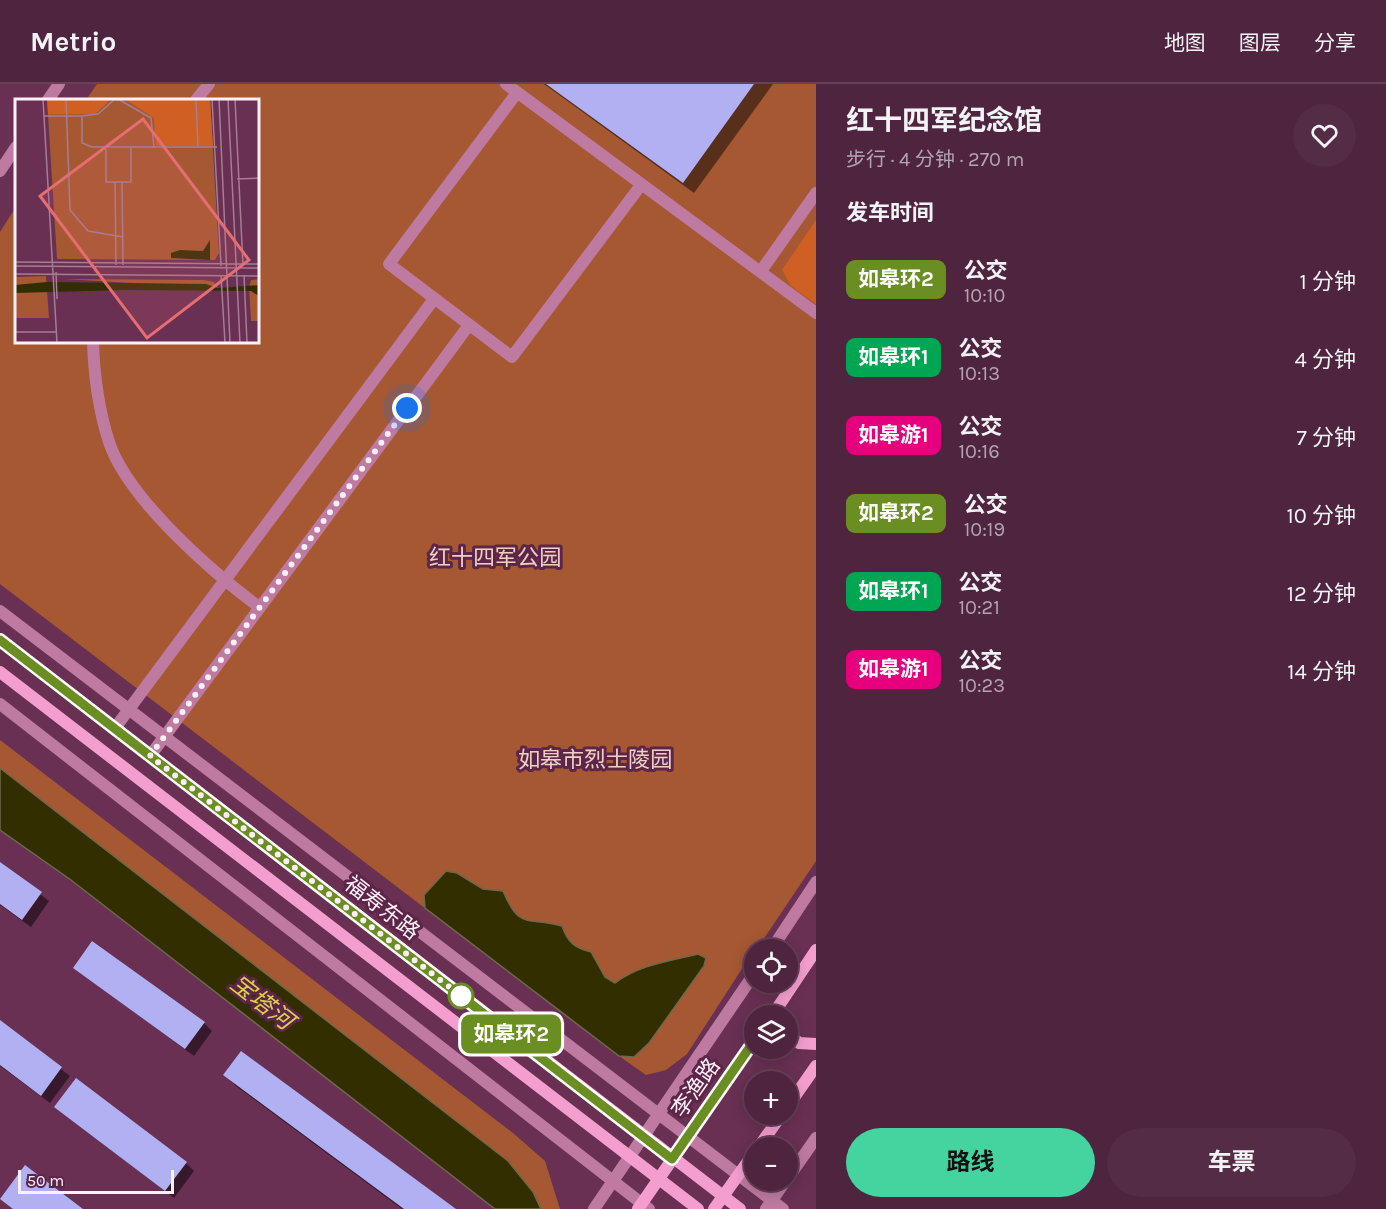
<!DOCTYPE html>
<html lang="zh">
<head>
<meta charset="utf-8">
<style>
	:root { --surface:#4f243e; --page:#552c45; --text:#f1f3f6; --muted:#b3a4b0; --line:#664158; --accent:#43d4a0 }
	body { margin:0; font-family:Karla,"Noto Sans SC",sans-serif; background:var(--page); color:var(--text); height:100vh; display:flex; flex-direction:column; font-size:22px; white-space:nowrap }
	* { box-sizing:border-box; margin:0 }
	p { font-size:20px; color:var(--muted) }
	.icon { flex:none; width:33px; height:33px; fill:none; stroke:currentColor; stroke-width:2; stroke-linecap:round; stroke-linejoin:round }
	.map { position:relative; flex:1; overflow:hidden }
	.side { display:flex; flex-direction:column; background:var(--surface); width:570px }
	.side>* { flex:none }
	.badge { padding:0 12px; border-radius:9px; font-size:21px; line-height:39px }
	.controls { position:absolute; left:744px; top:855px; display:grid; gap:12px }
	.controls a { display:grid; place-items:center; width:54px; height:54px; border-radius:50%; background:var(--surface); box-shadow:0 3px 15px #0003,0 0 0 2px var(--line); font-size:30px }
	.scale { position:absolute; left:18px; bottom:15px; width:156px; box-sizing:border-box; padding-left:6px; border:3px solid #fff0f8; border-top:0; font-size:16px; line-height:21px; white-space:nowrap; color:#fff0f8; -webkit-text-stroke:4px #5d2548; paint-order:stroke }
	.you { position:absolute; width:30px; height:30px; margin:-15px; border:4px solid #fff; border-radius:50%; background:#1a73e8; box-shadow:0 0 0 9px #1a73e833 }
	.map>.badge { position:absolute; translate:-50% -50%; box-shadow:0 0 0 3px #fff }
	h2 { padding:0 30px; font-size:22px; line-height:54px }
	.round { display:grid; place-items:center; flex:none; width:63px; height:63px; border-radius:32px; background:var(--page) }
	.summary { display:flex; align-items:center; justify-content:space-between; height:102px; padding:0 30px }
	h1 { font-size:28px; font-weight:700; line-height:45px }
	.button { display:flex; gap:12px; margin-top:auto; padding:12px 30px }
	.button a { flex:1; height:69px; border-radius:36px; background:var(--accent); color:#111; font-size:24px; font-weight:700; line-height:69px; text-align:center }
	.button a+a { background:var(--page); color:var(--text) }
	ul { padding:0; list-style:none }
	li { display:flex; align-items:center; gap:18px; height:78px; padding:0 30px }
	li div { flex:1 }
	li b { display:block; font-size:22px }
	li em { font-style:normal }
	li .badge { min-width:66px; font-weight:700; text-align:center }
	header { display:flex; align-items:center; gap:36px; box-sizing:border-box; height:84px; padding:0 30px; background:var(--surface); border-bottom:2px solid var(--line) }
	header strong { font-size:28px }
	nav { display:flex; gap:33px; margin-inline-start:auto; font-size:21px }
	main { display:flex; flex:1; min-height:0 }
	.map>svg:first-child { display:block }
	.green { fill:#a65832 }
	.forest { fill:#d05f24 }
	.water { fill:#322e00; stroke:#70684a; stroke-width:1.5 }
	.shadow { fill:#0007 }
	.building { fill:#b1b0f3 }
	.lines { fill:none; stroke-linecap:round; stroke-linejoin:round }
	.service { stroke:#be7aa1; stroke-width:12 }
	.minor { stroke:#be7aa1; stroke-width:12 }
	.tertiary { stroke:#be7aa1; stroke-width:12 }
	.secondary { stroke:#f49ecf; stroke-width:12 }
	.line-casing { stroke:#fff; stroke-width:14 }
	.line { stroke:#6b8e23; stroke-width:9 }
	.walk { stroke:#fff0f8; stroke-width:6; stroke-dasharray:0 10.8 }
	.stop-dot { fill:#fff; stroke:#6b8e23; stroke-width:3 }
	.labels { text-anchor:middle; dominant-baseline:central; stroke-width:6; stroke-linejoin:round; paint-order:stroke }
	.park-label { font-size:22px; fill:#edd0c3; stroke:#5d2548 }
	.street-label { font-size:22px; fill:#fff0f8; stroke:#5d2548 }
	.water-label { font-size:24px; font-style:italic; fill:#dcd14c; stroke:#5d2548 }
	.inset-road { fill:none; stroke:#a57d95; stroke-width:1.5 }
	.view { fill:#e46e71; fill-opacity:0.15; stroke:#e46e71; stroke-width:3 }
	.inset-edge { fill:none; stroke:#fff0f8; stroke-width:3 }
</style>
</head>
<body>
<header>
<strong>Metrio</strong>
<nav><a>地图</a><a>图层</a><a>分享</a></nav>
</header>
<main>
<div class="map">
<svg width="816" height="1125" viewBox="0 0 816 1125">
	<rect width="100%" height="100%" fill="#693053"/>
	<path class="green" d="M 97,0 L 816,0 L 816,777 L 757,865 L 754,866 L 687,970 L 666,986 L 646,991 L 619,972 L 0,500 L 0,148 L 16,123 L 16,258 L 258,258 L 258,16 L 86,16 Z
		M 0,656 L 513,1049 L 545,1077 L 560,1125 L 541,1125 L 533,1108 L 0,685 Z"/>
	<path class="forest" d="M 816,136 L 816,220 L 791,202 L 782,186 Z"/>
	<path class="water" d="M 0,684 L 508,1077 L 533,1108 L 541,1125 L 495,1125 L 71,796 L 0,746 Z
		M 446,787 L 457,789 L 483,805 L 503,807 C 520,847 527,832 562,842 C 568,859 575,864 591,868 L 605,893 L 615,899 C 639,881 669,877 698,870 L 706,874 L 704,882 L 649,959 L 634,973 L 619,972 L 425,824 L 424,811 Z"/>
	<path class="shadow" d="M 544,0 L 773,0 L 694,109 Z
		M 0,780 L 49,817 L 31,843 L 0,821 Z
		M 75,884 L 204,939 L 212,947 L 194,972 Z
		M 0,938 L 70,992 L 50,1019 L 0,982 Z
		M 225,991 L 454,1125 L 402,1125 L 236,1002 Z
		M 56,1022 L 186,1079 L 194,1087 L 174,1114 Z"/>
	<path class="building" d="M 546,0 L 754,0 L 683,99 Z
		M 0,778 L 42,808 L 22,836 L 0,820 Z
		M 92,857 L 205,938 L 185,965 L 73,884 Z
		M 0,936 L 62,983 L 41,1012 L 0,981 Z
		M 241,967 L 456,1125 L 404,1125 L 223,991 Z
		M 76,994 L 187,1078 L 165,1107 L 54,1023 Z
		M 25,1081 L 83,1125 L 13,1125 L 0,1115 Z"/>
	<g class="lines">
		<path class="service" d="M 506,0 L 816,229
			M 516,10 L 389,180 L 512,273 L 641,101
			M 196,16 L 209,0
			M 761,187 L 816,109
			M 93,258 C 94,290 99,327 109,358 C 128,415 211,487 259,523
			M 115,644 L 434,215
			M 150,672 L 469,241"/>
		<path class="minor" d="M 0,527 L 783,1125
			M 0,620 L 649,1125
			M 771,866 L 816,798
			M 788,1094 L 816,1054
			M 594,1125 L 754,890
			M 766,1125 L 786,1096"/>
		<path class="tertiary" d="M 48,16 L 59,0
			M 0,87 L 16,63"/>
		<path class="secondary" d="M 0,556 L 740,1125
			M 0,588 L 698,1125
			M 772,932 L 816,866
			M 788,950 L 799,959 L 816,960
			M 788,1022 L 816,982
			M 758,1064 L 782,1030
			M 638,1125 L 754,957
			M 714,1125 L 754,1069"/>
	</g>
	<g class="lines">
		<defs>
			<path id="line" d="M 0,556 L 672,1075 L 754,957"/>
		</defs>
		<use href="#line" class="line-casing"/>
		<use href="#line" class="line"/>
		<path class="walk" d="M 407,324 L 150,672 L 461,912"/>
	</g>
	<circle class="stop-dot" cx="461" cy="912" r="12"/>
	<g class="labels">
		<g class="park-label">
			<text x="495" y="474">红十四军公园</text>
			<text x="595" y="676">如皋市烈士陵园</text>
		</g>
		<g class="street-label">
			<text transform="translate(382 824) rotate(38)">福寿东路</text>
			<text transform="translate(696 1004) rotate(-55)">李渔路</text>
		</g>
		<g class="water-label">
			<text transform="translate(262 918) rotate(38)">宝塔河</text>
		</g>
	</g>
	<g transform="translate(15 15)">
		<rect width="244" height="244" fill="#693053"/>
		<path d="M 32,0 L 195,0 L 204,154 L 200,161 L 42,160 ZM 31,177 L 34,219 L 0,219 L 0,178 ZM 49,180 L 189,181 L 199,183 L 203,189 ZM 244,180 L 244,222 L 236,222 L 234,188 L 236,181 Z" fill="#a65832"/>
		<path d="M 32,0 L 96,0 L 80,15 L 33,15 ZM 110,0 L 195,0 L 198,47 L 141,47 L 139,19 Z" fill="#d05f24"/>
		<path d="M 195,141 L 195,161 L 156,159 L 156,154 L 165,151 L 188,152 ZM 32,183 L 191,185 L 203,189 L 245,186 L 244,197 L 236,192 L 110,191 L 0,194 L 0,186 Z" fill="#322e00"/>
		<path class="inset-road" d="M 28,0 L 42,244M 51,0 L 55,111 L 73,132 L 108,138M 103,0 L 136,19 L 139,49M 181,0 L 183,48M 197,0 L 206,167M 204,0 L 215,244M 213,0 L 225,244M 220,0 L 228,167M 29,17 L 67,17 L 67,44 L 77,48 L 202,48M 67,17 L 83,15 L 100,0M 91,50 L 91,83 L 116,83 L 116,49M 222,80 L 245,79M 100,83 L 101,166M 107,83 L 108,166M 0,163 L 245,165M 0,167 L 245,169M 41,173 L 42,200M 0,175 L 245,177M 206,176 L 210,244M 229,176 L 232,244M 0,233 L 42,233"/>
		<path class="view" d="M 128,20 L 234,161 L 132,239 L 25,97 Z"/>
		<rect width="244" height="244" class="inset-edge"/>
	</g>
</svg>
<div class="controls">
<a><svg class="icon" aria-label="locate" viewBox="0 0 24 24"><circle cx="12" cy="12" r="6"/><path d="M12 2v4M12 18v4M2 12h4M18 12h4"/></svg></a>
<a><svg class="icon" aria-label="layers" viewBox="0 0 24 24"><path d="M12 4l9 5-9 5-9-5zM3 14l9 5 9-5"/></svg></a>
<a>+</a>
<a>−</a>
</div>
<div class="scale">50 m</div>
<div class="you" style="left:407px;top:324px"></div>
<b class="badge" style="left:511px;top:950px;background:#6b8e23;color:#fff">如皋环2</b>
</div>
<section class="side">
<div class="summary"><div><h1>红十四军纪念馆</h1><p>步行 · 4 分钟 · 270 m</p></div><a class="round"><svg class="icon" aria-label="heart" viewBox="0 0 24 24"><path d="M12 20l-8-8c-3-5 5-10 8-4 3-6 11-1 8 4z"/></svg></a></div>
<h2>发车时间</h2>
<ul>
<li><span class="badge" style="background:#6b8e23;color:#fff">如皋环2</span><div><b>公交</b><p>10:10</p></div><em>1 分钟</em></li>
<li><span class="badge" style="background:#00a651;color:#fff">如皋环1</span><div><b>公交</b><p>10:13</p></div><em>4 分钟</em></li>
<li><span class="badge" style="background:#e6007e;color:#fff">如皋游1</span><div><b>公交</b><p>10:16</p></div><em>7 分钟</em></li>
<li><span class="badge" style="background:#6b8e23;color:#fff">如皋环2</span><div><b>公交</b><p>10:19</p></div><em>10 分钟</em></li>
<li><span class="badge" style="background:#00a651;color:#fff">如皋环1</span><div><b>公交</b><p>10:21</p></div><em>12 分钟</em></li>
<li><span class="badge" style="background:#e6007e;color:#fff">如皋游1</span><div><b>公交</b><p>10:23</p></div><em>14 分钟</em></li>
</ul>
<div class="button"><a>路线</a><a>车票</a></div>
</section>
</main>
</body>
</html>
